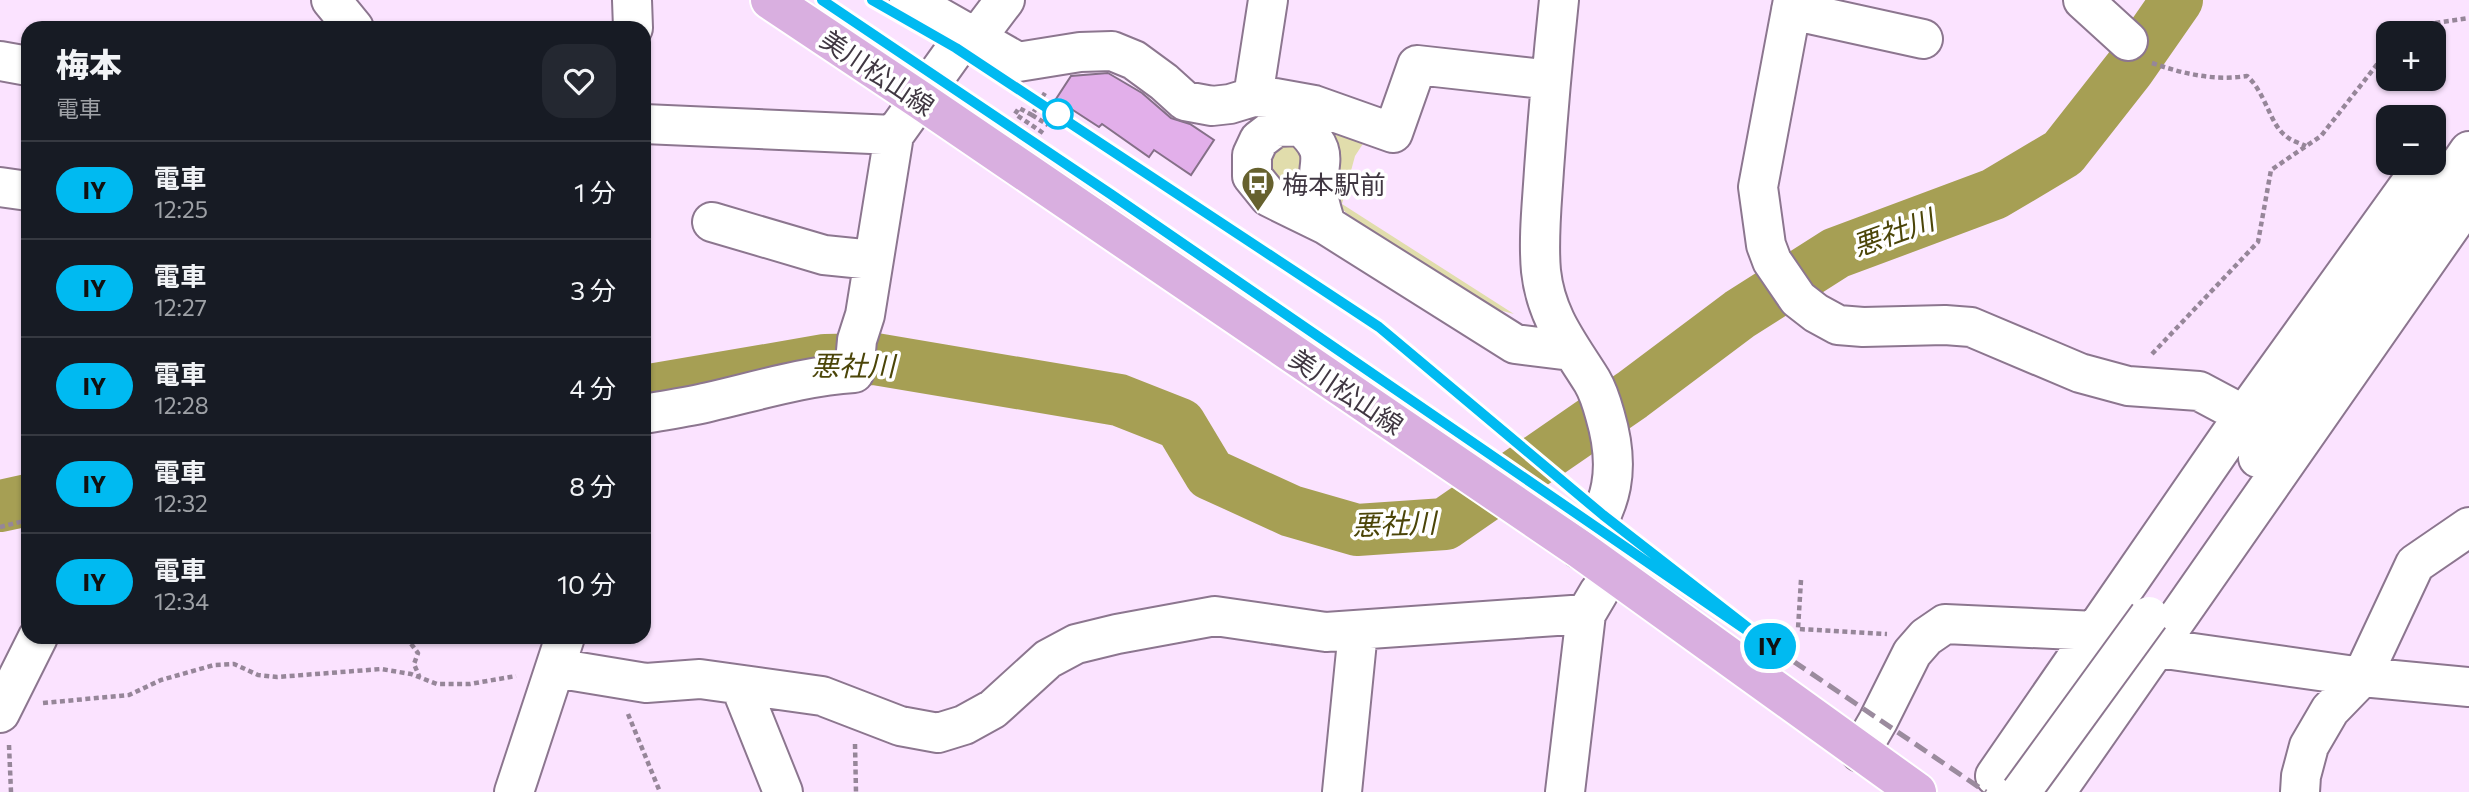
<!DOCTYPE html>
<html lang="ja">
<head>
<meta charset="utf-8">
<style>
	:root { --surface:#171b24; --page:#242831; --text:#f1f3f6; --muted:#9ea1a6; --line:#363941 }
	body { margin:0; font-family:Commissioner,"Noto Sans JP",sans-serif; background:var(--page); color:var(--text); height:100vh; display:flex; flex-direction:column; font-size:26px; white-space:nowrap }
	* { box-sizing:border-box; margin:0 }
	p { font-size:23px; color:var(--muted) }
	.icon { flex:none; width:38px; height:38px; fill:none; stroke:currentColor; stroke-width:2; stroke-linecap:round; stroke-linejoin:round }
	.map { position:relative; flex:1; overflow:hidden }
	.sheet { position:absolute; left:21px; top:21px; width:630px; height:623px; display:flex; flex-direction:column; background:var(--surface); border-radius:21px; box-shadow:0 2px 5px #0004 }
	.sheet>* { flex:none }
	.badge { padding:0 14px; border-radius:23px; font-size:24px; line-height:46px }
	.buttons { position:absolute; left:2376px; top:21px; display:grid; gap:14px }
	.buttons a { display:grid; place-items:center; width:70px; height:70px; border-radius:14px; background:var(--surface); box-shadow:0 2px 5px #0004; font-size:35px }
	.map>.badge { position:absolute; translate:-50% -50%; box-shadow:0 0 0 4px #fff }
	.round { display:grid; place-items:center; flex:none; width:74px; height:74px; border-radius:21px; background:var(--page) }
	.summary { display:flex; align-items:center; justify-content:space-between; height:119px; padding:0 35px }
	h1 { font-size:33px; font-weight:800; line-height:52px }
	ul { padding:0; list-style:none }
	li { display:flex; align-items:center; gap:21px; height:98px; padding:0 35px; border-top:2px solid var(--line) }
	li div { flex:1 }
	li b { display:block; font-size:26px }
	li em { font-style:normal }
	li .badge { min-width:77px; font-weight:700; text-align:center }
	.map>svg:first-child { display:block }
	.green { fill:#e1ddac }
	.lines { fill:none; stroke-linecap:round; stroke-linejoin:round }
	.river { stroke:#a69f54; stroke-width:52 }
	.building { fill:#e2afea; stroke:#857088; stroke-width:2 }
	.minor-casing { stroke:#8c768f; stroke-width:42 }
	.major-casing { stroke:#fff; stroke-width:42 }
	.path { stroke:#968699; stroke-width:4.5; stroke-dasharray:5 3.5; stroke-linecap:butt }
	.minor { stroke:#fff; stroke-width:38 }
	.major { stroke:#d9afe0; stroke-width:38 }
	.rail { stroke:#9b8b9e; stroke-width:5; stroke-dasharray:14 7; stroke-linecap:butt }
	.minor-bridge-casing { stroke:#8c768f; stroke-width:42; stroke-linecap:butt }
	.minor-bridge { stroke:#fff; stroke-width:38 }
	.line-casing { stroke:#fff; stroke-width:16 }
	.line { stroke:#00baf1; stroke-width:10 }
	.stop-dot { fill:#fff; stroke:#00baf1; stroke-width:3.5 }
	.labels { text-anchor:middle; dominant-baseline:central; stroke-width:7; stroke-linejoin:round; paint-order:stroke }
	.street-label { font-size:26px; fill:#403742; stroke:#fff }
	.poi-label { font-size:26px; fill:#403742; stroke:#fff; text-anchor:start }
	.water-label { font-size:28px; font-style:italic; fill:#4b4508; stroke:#fff }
</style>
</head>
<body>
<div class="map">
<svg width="2469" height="792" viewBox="0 0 2469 792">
	<rect width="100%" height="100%" fill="#fbe3ff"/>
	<path class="green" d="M 1308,113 L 1368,136 L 1355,156 L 1342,204 L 1514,314 L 1495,309 L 1479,301 L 1353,219 L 1341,208 Z
		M 1284,142 L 1305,147 L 1300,198 L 1271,173 L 1271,152 Z"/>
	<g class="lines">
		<path class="river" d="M 644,391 L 825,360 L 875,359 L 1119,400 L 1180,424 L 1210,474 L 1291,511 L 1357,530 L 1445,524 L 1632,395 L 1740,314 L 1836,253 L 1994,194 L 2063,153 L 2129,69 L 2177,0
			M 0,506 L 28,500"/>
	</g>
	<path class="building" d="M 1108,73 L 1142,93 L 1171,118 L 1190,124 L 1214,140 L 1191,175 L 1154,150 L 1149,157 L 1102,124 L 1099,127 L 1056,99 L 1071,76 Z"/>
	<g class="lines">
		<defs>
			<path id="minor" d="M 331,0 L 354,28
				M 632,0 L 633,28
				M 909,0 L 1018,62 L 1080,52 L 1112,51 L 1134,60 L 1164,82 L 1185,101 L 1212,106 L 1230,104 L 1253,97 L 1275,98 L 1314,105 L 1393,133 L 1417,65 L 1551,80
				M 1559,0 C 1553,57 1548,113 1544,170 C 1542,203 1538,238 1541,271 C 1546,317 1569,344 1592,381 C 1598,391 1602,404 1605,415 C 1621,469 1613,505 1581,550
				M 1793,0 L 1758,187 L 1766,245 L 1772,261 L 1798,299 L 1816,313 L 1838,325 L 1863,327 L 1945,325 L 1971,327 L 2080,373 L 2128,386 L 2199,391 L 2244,415
				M 2083,0 L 2128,41
				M 1791,10 L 1923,39
				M 977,37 L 1005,0
				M 0,61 L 28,66
				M 1253,97 L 1268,0
				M 644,124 L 894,135 L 967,33
				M 0,187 L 28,191
				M 712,222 L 824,255 L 873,260
				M 1326,225 C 1323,214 1319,203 1318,192 C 1317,159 1331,154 1301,126 L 1276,127 L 1259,140 L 1252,155 L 1252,176 L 1269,197 L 1326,225 L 1515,344 L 1571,351
				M 644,414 C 666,410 688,407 709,402 C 757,391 805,376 854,373 L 857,340 L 865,315 L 894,135
				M 2258,458 L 2469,151
				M 555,668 L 646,683 L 700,679 L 822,696 L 900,726 L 938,733 L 964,725 L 993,709 L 1048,659 L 1076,644 L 1117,634 L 1215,616 L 1326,632 L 1586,614
				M 740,685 L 783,792
				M 0,713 L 38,637
				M 1860,752 L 1878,721 L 1912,653 L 1926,637 L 1945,624 L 2096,631 L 2158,648 L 2362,677 L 2469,687
				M 1995,776 L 2244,415 L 2425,163
				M 514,792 L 565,637
				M 1342,792 L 1358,631
				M 1565,792 L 1586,614 L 1599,592
				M 2056,792 L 2469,200
				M 2300,792 L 2301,776 L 2309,746 L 2330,710 L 2362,677 L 2415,564 L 2469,527"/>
			<path id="major" d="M 770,0 L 920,100 L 1581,550 L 1917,792"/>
		</defs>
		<use href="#minor" class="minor-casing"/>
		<use href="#major" class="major-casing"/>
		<path class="path" d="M 2412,33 L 2435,23 L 2469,18
			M 2152,63 C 2184,74 2214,81 2247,76 C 2266,93 2270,125 2286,136 C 2291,141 2300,143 2306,146
			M 1032,115 L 1048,125
			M 1043,133 L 1015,114 L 1019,108 L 1032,115 L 1046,91
			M 2152,354 L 2258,242 L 2271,170 L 2321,136 L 2379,62 L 2389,53
			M 0,527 L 28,520
			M 1801,580 L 1798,629 L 1887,634
			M 406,637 L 418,653 L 414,664 L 419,676
			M 43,703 L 129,695 L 161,680 L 214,665 L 234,664 L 258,675 L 277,677 L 381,669 L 411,674 L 437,684 L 470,684 L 516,676
			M 628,714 L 660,792
			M 855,744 L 856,792
			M 9,745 L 11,792"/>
		<use href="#minor" class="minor"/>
		<use href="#major" class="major"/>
		<path class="rail" d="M 821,0 L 1112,195 L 1597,528 L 1986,792
			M 872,0 L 956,48 L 1379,327 L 1603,515 L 1673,569"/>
		<defs>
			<path id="minor-bridge" d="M 2021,792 L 2149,616"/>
		</defs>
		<use href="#minor-bridge" class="minor-bridge-casing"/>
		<use href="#minor-bridge" class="minor-bridge"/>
	</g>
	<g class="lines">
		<defs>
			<path id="line" d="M 822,0 L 1112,195 L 1787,658 L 1603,515 L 1379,327 L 956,48 L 872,0"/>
		</defs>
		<use href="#line" class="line-casing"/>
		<use href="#line" class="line"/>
	</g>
	<defs>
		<symbol id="bus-pin" viewBox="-11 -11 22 30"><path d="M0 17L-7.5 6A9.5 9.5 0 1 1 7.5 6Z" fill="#66612e" stroke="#fff"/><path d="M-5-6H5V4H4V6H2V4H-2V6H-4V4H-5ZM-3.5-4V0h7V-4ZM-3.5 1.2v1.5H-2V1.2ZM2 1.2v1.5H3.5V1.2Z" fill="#fff"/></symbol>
	</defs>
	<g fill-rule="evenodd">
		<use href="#bus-pin" x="1239" y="164" width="38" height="52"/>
	</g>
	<circle class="stop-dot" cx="1058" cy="114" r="14"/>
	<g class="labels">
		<g class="street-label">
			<text transform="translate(878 72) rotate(34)">美川松山線</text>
			<text transform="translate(1347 391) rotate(34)">美川松山線</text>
		</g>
		<g class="poi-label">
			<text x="1282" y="183">梅本駅前</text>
		</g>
		<g class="water-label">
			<text transform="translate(1893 232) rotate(-20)">悪社川</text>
			<text x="853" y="365">悪社川</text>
			<text transform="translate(1394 523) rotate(-2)">悪社川</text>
		</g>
	</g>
</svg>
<div class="buttons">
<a>+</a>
<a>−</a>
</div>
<b class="badge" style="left:1770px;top:646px;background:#00baf1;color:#111">IY</b>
<section class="sheet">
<div class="summary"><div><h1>梅本</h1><p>電車</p></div><a class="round"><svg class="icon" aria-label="heart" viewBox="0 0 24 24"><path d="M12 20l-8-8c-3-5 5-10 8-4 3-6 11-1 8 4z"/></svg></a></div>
<ul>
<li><span class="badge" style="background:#00baf1;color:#111">IY</span><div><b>電車</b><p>12:25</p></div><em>1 分</em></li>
<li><span class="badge" style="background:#00baf1;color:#111">IY</span><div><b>電車</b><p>12:27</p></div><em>3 分</em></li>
<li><span class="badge" style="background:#00baf1;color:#111">IY</span><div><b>電車</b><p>12:28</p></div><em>4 分</em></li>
<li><span class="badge" style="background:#00baf1;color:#111">IY</span><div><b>電車</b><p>12:32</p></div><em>8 分</em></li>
<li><span class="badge" style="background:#00baf1;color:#111">IY</span><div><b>電車</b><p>12:34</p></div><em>10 分</em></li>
</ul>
</section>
</div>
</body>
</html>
